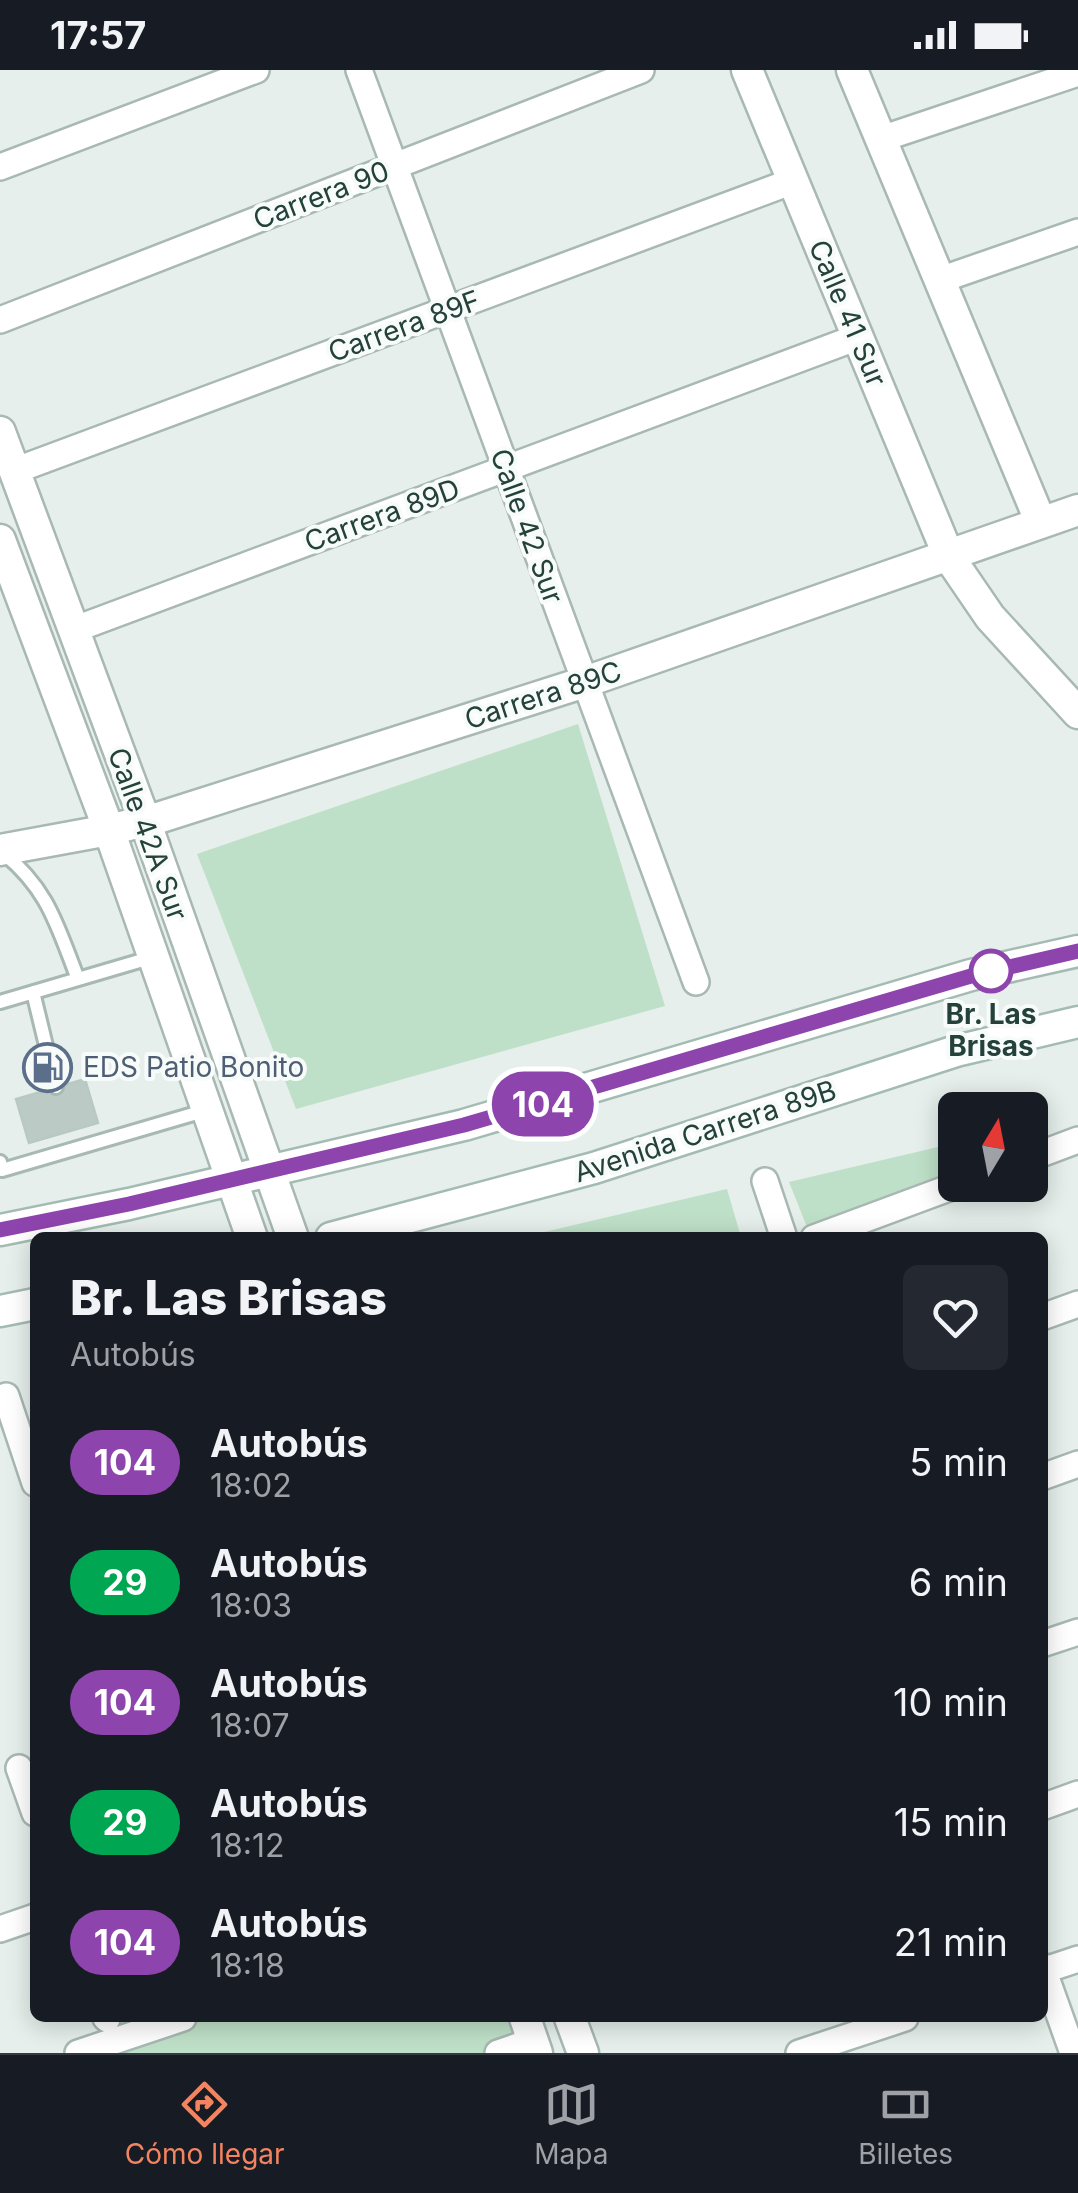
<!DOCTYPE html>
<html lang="es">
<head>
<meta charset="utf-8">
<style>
	:root { --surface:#171b24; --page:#242831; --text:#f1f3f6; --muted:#9ea1a6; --line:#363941; --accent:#f4845f }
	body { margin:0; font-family:Inter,sans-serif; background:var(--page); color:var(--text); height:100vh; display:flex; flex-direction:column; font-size:38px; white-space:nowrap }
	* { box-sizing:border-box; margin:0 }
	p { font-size:32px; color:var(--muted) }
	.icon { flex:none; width:55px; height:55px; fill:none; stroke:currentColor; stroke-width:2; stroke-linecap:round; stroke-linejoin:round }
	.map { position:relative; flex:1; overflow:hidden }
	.panel { position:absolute; left:30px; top:1162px; width:1018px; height:790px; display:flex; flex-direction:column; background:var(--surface); border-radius:15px; box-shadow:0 5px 25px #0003 }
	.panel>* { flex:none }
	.badge { padding:0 20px; border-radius:32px; font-size:35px; line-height:65px }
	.needle { width:65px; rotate:10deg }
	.tools { position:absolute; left:938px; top:1022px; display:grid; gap:20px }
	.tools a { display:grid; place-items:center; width:110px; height:110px; border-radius:15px; background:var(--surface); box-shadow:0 5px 25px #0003; font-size:50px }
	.map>.badge { position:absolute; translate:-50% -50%; box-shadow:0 0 0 5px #fff }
	.round { display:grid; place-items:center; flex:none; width:105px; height:105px; border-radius:15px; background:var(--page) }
	.headline { display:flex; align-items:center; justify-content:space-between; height:170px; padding:0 40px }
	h1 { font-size:48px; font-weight:800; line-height:75px }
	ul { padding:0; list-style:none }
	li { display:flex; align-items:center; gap:30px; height:120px; padding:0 40px }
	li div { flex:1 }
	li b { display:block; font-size:38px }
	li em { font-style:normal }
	li .badge { min-width:110px; font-weight:700; text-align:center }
	.status { display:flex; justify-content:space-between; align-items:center; height:70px; padding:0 50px; background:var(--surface); direction:ltr }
	.status svg { height:28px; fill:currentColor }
	.dock { display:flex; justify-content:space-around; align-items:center; height:140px; border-top:2px solid var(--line); background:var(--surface); font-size:28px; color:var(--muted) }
	.dock a { display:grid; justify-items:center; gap:5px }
	.dock .selected { color:var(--accent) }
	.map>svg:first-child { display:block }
	.green { fill:#bfe0c8 }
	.building { fill:#bbcac4; stroke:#b8c9c2; stroke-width:2.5 }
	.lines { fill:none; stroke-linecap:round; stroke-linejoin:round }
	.service-casing { stroke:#a8b8b2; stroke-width:18 }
	.minor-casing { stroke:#a8b8b2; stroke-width:30 }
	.tertiary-casing { stroke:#a8b8b2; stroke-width:35 }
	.secondary-casing { stroke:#a4bbb3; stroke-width:35 }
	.service { stroke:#fff; stroke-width:12 }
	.minor { stroke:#fff; stroke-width:25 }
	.tertiary { stroke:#fff; stroke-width:30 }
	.secondary { stroke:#fff; stroke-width:30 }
	.line-casing { stroke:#fff; stroke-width:22 }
	.line { stroke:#8e44ad; stroke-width:15 }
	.stop-dot { fill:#fff; stroke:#8e44ad; stroke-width:5 }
	.labels { text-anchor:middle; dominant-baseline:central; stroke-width:8; stroke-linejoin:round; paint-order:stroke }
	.street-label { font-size:28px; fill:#24423a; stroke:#f7fbf9 }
	.stop-label { font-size:28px; font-weight:bold; fill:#24423a; stroke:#f7fbf9 }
	.service-label { font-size:28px; fill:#4e5e75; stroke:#f7fbf9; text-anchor:start }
</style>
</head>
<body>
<div class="status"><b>17:57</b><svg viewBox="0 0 49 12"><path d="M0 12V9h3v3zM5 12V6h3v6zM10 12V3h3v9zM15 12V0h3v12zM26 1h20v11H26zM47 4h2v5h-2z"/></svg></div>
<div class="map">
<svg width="1078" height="1983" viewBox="0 0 1078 1983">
	<rect width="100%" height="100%" fill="#e6efeb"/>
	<path class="green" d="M 578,654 L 665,936 L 296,1039 L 197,784 Z
		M 955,1073 L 955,1103 L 807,1157 L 789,1112 Z
		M 727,1119 L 741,1167 L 523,1167 Z
		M 182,1948 L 512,1948 L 522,1975 L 498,1983 L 77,1983 Z"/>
	<path class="building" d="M 85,1009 L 98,1053 L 29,1073 L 16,1029 Z"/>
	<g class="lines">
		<defs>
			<path id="service" d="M 2,782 C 49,820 57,856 78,909
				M 33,922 L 56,1017
				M 0,932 L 153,887
				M 0,1092 L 2,1100 L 207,1040"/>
			<path id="minor" d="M 359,0 L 696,912
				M 881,69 L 1078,3
				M 0,97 L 256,0
				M 940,210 L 1078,162
				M 0,250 L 641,0
				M 14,401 L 793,111
				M 73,560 L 858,267
				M 1030,1088 L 1078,1070
				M 765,1111 L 784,1168
				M 814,1168 L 957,1115
				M 1042,1247 L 1078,1234
				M 6,1326 L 35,1413
				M 1042,1407 L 1078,1394
				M 1042,1574 L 1078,1562
				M 19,1698 L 35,1743
				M 1042,1737 L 1078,1724
				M 0,1859 L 35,1847
				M 1042,1896 L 1073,1983
				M 1042,1901 L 1078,1889
				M 106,1948 L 107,1949
				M 78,1983 L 183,1948
				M 498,1983 L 533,1971
				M 799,1983 L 905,1948"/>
			<path id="tertiary" d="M 747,0 L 949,487 L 990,547 L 1078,643
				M 852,0 L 1041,453
				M 0,362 L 145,751 L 293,1168
				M 0,470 L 109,760 L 252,1168
				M 0,780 L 109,760 L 161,747 L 585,612 L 1078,440
				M 525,1948 L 537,1983
				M 570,1948 L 583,1983"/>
			<path id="secondary" d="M 0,1160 L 129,1134 L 464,1055 L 971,905 L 1078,881
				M 331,1168 L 594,1098 L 956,981 L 1078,952
				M 0,1241 L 35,1234"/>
		</defs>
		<use href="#service" class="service-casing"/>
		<use href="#minor" class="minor-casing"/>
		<use href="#tertiary" class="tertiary-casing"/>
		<use href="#secondary" class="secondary-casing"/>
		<use href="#service" class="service"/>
		<use href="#minor" class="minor"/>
		<use href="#tertiary" class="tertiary"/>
		<use href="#secondary" class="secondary"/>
	</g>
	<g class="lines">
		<defs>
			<path id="line" d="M 0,1160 L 129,1134 L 464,1055 L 971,906 L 1078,881"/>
		</defs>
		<use href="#line" class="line-casing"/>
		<use href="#line" class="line"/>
	</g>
	<defs>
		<symbol id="fuel-ring" viewBox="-11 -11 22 22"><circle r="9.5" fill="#f7fbf9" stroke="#5c6f8a" stroke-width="1.5"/><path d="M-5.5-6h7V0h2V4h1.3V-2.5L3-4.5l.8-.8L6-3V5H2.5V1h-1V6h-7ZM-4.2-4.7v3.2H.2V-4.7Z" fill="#5c6f8a"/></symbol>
	</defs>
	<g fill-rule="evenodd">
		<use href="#fuel-ring" x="20" y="970" width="55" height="55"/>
	</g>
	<circle class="stop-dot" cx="991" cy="901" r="20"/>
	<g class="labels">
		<g class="street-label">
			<text transform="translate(321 125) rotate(-21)">Carrera 90</text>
			<text transform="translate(848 243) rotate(67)">Calle 41 Sur</text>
			<text transform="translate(404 256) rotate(-20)">Carrera 89F</text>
			<text transform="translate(382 445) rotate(-20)">Carrera 89D</text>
			<text transform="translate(527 456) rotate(70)">Calle 42 Sur</text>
			<text transform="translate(543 625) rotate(-18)">Carrera 89C</text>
			<text transform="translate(148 764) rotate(70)">Calle 42A Sur</text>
			<text transform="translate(705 1061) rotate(-18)">Avenida Carrera 89B</text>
		</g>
		<g class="stop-label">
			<text x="991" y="944">Br. Las<tspan x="991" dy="32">Brisas</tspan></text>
		</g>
		<g class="service-label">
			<text x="83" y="997">EDS Patio Bonito</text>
		</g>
	</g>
</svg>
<div class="tools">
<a><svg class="needle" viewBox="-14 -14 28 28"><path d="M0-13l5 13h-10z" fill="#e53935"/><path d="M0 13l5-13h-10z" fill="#9ea1a6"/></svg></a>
</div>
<b class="badge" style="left:543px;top:1034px;background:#8e44ad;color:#fff">104</b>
<section class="panel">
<div class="headline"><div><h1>Br. Las Brisas</h1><p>Autobús</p></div><a class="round"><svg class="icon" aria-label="heart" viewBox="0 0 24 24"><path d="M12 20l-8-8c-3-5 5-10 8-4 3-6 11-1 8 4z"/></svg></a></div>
<ul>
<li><span class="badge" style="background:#8e44ad;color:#fff">104</span><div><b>Autobús</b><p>18:02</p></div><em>5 min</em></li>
<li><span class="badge" style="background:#00a651;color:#fff">29</span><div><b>Autobús</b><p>18:03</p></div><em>6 min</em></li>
<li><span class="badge" style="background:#8e44ad;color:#fff">104</span><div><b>Autobús</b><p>18:07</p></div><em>10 min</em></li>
<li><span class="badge" style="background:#00a651;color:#fff">29</span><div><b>Autobús</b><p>18:12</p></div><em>15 min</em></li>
<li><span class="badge" style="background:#8e44ad;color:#fff">104</span><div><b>Autobús</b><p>18:18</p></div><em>21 min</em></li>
</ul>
</section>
</div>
<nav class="dock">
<a class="selected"><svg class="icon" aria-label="directions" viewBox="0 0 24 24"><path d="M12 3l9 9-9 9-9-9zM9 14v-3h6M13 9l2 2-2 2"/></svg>Cómo llegar</a>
<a><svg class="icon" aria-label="map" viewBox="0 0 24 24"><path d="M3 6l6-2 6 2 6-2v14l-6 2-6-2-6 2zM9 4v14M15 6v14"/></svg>Mapa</a>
<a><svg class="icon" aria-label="tickets" viewBox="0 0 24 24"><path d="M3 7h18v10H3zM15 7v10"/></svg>Billetes</a>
</nav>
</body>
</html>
